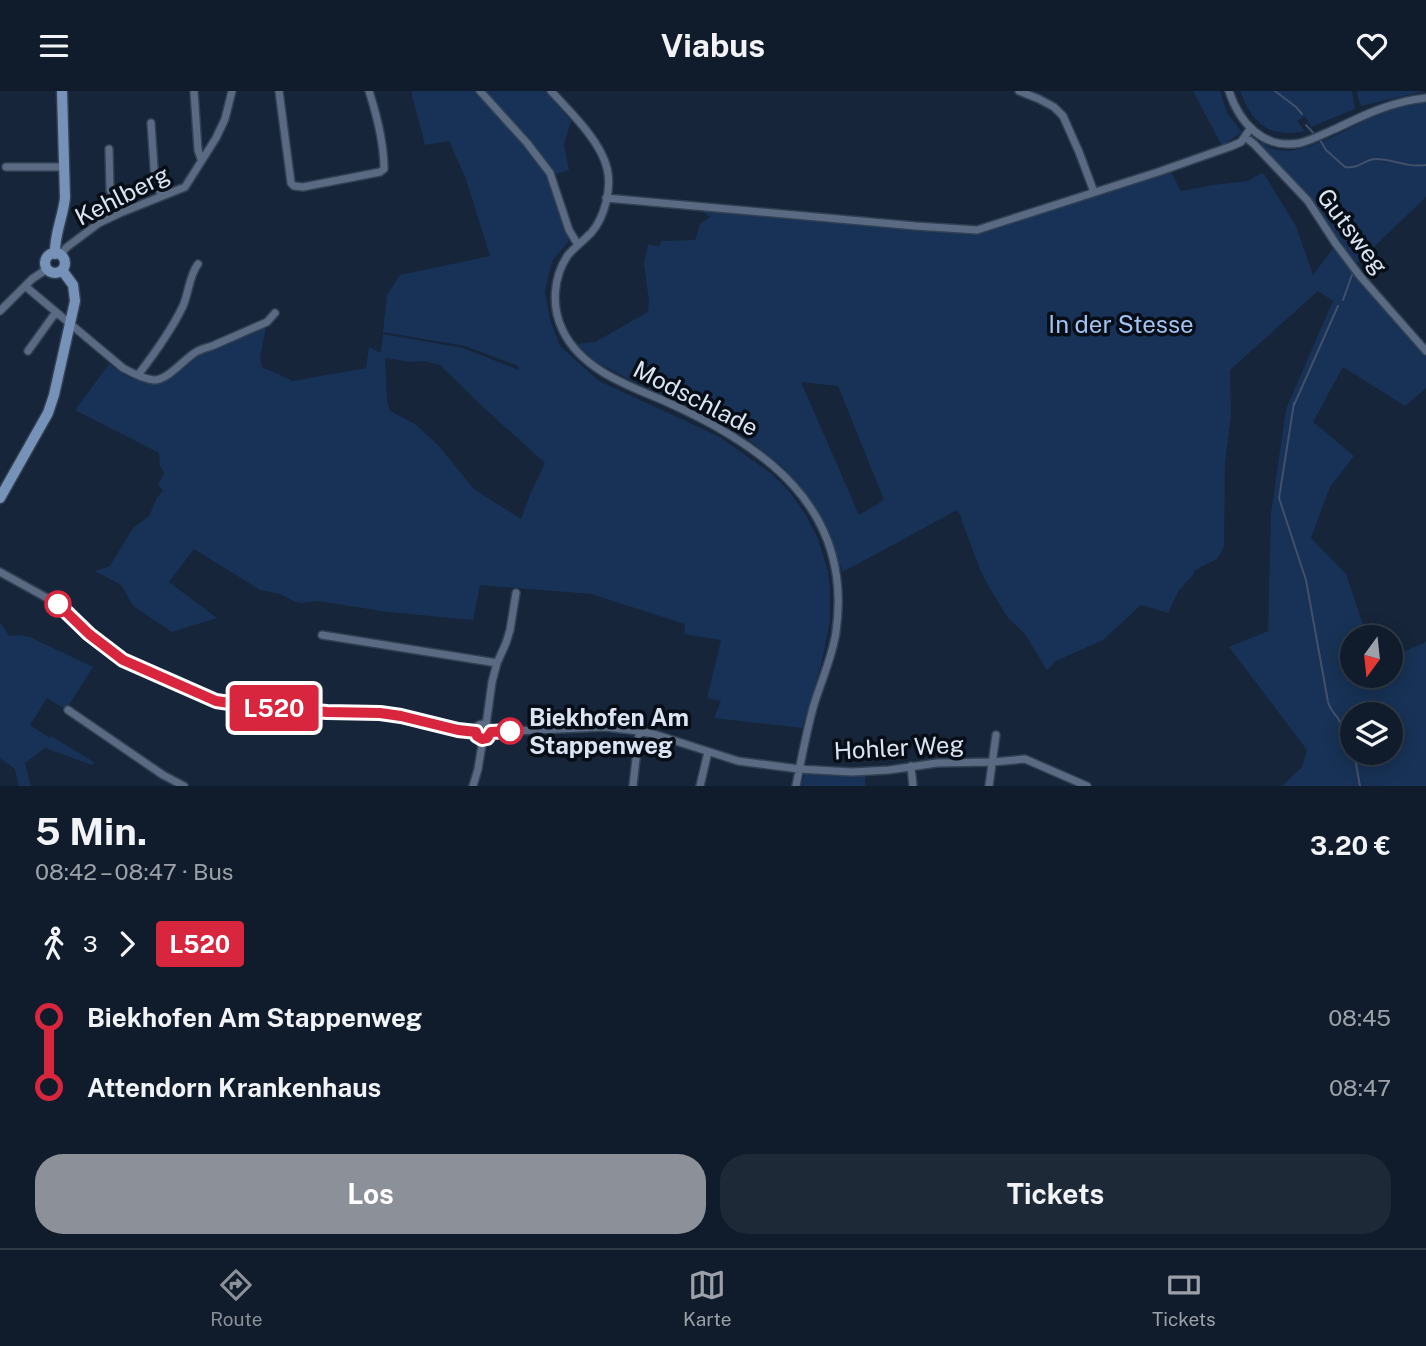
<!DOCTYPE html>
<html lang="de">
<head>
<meta charset="utf-8">
<style>
	:root { --surface:#101c2b; --page:#1e2937; --text:#f1f3f6; --muted:#9ca1a9; --line:#303a47; --accent:#8c9099 }
	body { margin:0; font-family:"Public Sans",sans-serif; background:var(--page); color:var(--text); height:100vh; display:flex; flex-direction:column; font-size:26px; white-space:nowrap }
	* { box-sizing:border-box; margin:0 }
	p { font-size:23px; color:var(--muted) }
	.icon { flex:none; width:38px; height:38px; fill:none; stroke:currentColor; stroke-width:2; stroke-linecap:round; stroke-linejoin:round }
	.map { position:relative; height:695px; overflow:hidden }
	.side { display:flex; flex-direction:column; background:var(--surface); flex:1 }
	.side>* { flex:none }
	.badge { padding:0 14px; border-radius:5px; font-size:24px; line-height:46px }
	.needle { width:46px; rotate:195deg }
	.tools { position:absolute; left:1340px; top:534px; display:grid; gap:14px }
	.tools a { display:grid; place-items:center; width:63px; height:63px; border-radius:50%; background:var(--surface); box-shadow:0 4px 18px #0003,0 0 0 2px var(--line); font-size:35px }
	.map>.badge { position:absolute; translate:-50% -50%; box-shadow:0 0 0 4px #fff }
	.legs { display:flex; align-items:center; gap:10px; height:77px; padding:0 35px; font-size:23px }
	.legs p { margin-inline-start:auto }
	.head { display:flex; align-items:center; justify-content:space-between; height:119px; padding:0 35px }
	h1 { font-size:38px; font-weight:700; line-height:52px }
	.primary-button { display:flex; gap:14px; margin-top:auto; padding:14px 35px }
	.primary-button a { flex:1; height:80px; border-radius:28px; background:var(--accent); color:#fff; font-size:28px; font-weight:700; line-height:80px; text-align:center }
	.primary-button a+a { background:var(--page); color:var(--text) }
	ul { padding:0 35px; list-style:none }
	li { display:flex; align-items:center; gap:24px; height:70px; font-size:26px }
	li i { display:grid; place-items:center; width:10px; height:100%; margin:0 9px; background:currentColor }
	li i::after { content:''; width:18px; height:18px; margin:-9px; border:5px solid; border-radius:50%; background:var(--surface) }
	li p { margin-inline-start:auto }
	li:first-child i { background:linear-gradient(#0000 50%,currentColor 0) }
	li:last-child i { background:linear-gradient(currentColor 50%,#0000 0) }
	header { display:flex; justify-content:space-between; align-items:center; height:91px; padding:0 35px; background:var(--surface); font-size:32px; font-weight:700 }
	.dock { display:flex; justify-content:space-around; align-items:center; height:98px; border-top:2px solid var(--line); background:var(--surface); font-size:19px; color:var(--muted) }
	.dock a { display:grid; justify-items:center; gap:4px }
	.dock .selected { color:var(--accent) }
	.map>svg:first-child { display:block }
	.green { fill:#173256; fill-rule:evenodd }
	.lines { fill:none; stroke-linecap:round; stroke-linejoin:round }
	.stream { stroke:#41506c; stroke-width:2 }
	.minor-casing { stroke:#314053; stroke-width:10 }
	.secondary-casing { stroke:#314053; stroke-width:13 }
	.minor { stroke:#596a82; stroke-width:7 }
	.secondary { stroke:#7692b8; stroke-width:10 }
	.line-1-casing { stroke:#fff; stroke-width:16 }
	.line-1 { stroke:#d7263d; stroke-width:10 }
	.stop-1-dot { fill:#fff; stroke:#d7263d; stroke-width:3.5 }
	.labels { text-anchor:middle; dominant-baseline:central; stroke-width:7; stroke-linejoin:round; paint-order:stroke }
	.street-label { font-size:24px; fill:#dae4f2; stroke:#080e17 }
	.park-label { font-size:24px; fill:#a1c3f1; stroke:#080e17 }
	.stop-label { font-size:24px; font-weight:bold; fill:#dae4f2; stroke:#080e17; text-anchor:start }
</style>
</head>
<body>
<header><svg class="icon" aria-label="menu" viewBox="0 0 24 24"><path d="M4 6h16M4 12h16M4 18h16"/></svg>Viabus<svg class="icon" aria-label="heart" viewBox="0 0 24 24"><path d="M12 20l-8-8c-3-5 5-10 8-4 3-6 11-1 8 4z"/></svg></header>
<div class="map">
<svg width="1426" height="695" viewBox="0 0 1426 695">
	<rect width="100%" height="100%" fill="#162539"/>
	<path class="green" d="M 411,0 L 545,0 L 571,30 L 564,54 L 569,79 L 547,86 L 569,150 L 552,170 L 545,201 L 550,228 L 560,255 L 599,290 L 718,345 L 772,383 L 789,400 L 806,424 L 818,448 L 828,480 L 830,500 L 830,529 L 821,575 L 802,637 L 714,627 L 721,610 L 707,607 L 721,549 L 684,543 L 685,533 L 591,503 L 480,494 L 473,529 L 388,521 L 318,510 L 302,512 L 296,511 L 280,503 L 260,499 L 194,458 L 169,491 L 217,527 L 172,541 L 133,515 L 121,494 L 95,480 L 110,475 L 133,437 L 149,425 L 157,407 L 163,399 L 158,394 L 164,382 L 160,375 L 159,362 L 75,319 L 109,273 L 131,288 L 134,283 L 158,289 L 195,261 L 267,231 L 260,266 L 262,276 L 293,290 L 366,277 L 369,256 L 381,262 L 383,243 L 463,257 L 519,279 L 518,275 L 465,255 L 383,241 L 387,204 L 400,184 L 490,165 L 466,88 L 449,50 L 425,54 ZM 385,267 L 411,271 L 424,270 L 440,274 L 483,316 L 545,372 L 529,406 L 521,428 L 474,398 L 438,354 L 415,333 L 390,320 L 387,310 Z
		M 1193,0 L 1220,0 L 1227,22 L 1242,41 L 1222,55 Z
		M 1240,0 L 1352,0 L 1355,18 L 1311,36 L 1305,25 L 1297,30 L 1305,40 C 1269,48 1252,32 1240,0 Z
		M 1357,0 L 1425,0 L 1361,15 L 1358,7 Z
		M 1417,12 L 1426,12 L 1426,106 L 1355,174 L 1310,108 L 1258,55 L 1262,50 C 1286,80 1354,32 1381,22 C 1392,18 1405,15 1417,12 Z
		M 1171,81 L 1181,100 L 1213,94 L 1248,90 L 1261,82 L 1264,83 L 1296,135 L 1313,184 L 1334,156 L 1352,180 L 1426,265 L 1426,297 L 1405,315 L 1343,276 L 1313,331 L 1354,365 L 1330,396 L 1311,447 L 1346,483 L 1367,546 L 1353,546 L 1353,584 L 1391,584 L 1391,566 L 1426,551 L 1426,695 L 1282,695 L 1302,676 L 1307,659 L 1229,556 L 1268,540 L 1271,422 L 1286,318 L 1333,210 L 1318,200 L 1230,279 L 1231,325 L 1225,372 L 1224,456 L 1217,468 L 1195,479 L 1193,484 L 1179,499 L 1168,522 L 1141,514 L 1103,549 L 1056,570 L 1047,579 L 1025,543 L 1008,527 L 989,496 L 980,478 L 961,428 L 962,427 L 957,419 L 843,481 L 825,441 L 807,408 L 785,378 L 742,343 L 677,309 L 627,287 L 596,271 L 577,253 L 595,251 L 648,221 L 649,210 L 644,173 L 648,153 L 656,155 L 660,154 L 661,150 L 695,149 L 700,133 L 710,126 L 698,117 L 979,141 ZM 801,291 L 838,295 L 884,409 L 859,424 ZM 1353,623 L 1391,623 L 1391,662 L 1353,662 Z
		M 0,531 L 9,545 L 21,544 L 30,546 L 93,576 L 66,619 L 47,607 L 30,634 L 50,647 L 51,645 L 94,671 L 92,674 L 45,657 L 25,672 L 31,695 L 19,695 L 15,678 L 0,667 Z
		M 812,682 L 865,685 L 865,695 L 801,695 L 805,683 Z"/>
	<g class="lines">
		<path class="stream" d="M 1275,0 L 1296,16 L 1302,23
			M 1306,34 L 1316,45
			M 1320,49 L 1326,59 L 1345,76 C 1361,78 1364,68 1376,68 C 1394,68 1406,77 1426,74
			M 1343,209 L 1352,184
			M 1338,215 L 1294,314 L 1294,312 L 1279,407 L 1306,489 L 1328,611 C 1330,618 1333,621 1337,626 C 1344,636 1348,647 1353,657
			M 1354,662 L 1360,695"/>
		<defs>
			<path id="minor" d="M 194,0 L 198,59 L 201,68
				M 279,0 L 291,92 L 294,95 L 303,96 L 380,81 L 384,78 C 384,52 377,25 369,0
				M 480,0 L 527,52 L 550,82 L 569,139 L 578,154
				M 551,0 C 570,21 600,49 607,77 C 612,97 605,126 591,142 C 584,149 575,156 568,164 C 553,186 551,216 563,240 C 581,277 624,293 660,308 C 762,353 854,415 836,541 C 832,568 820,592 813,617 C 806,643 801,669 796,695
				M 1019,0 L 1039,8 L 1054,16 L 1063,25 L 1079,61 L 1094,101
				M 1229,0 C 1239,31 1263,59 1300,52 C 1312,49 1323,43 1335,38 C 1364,24 1393,10 1426,7
				M 151,32 L 155,91 L 162,105
				M 1245,46 L 1254,53 L 1308,110 L 1336,153 L 1360,185 L 1426,260
				M 109,58 L 110,99 L 120,122
				M 6,76 L 65,76
				M 606,107 L 916,135 L 977,139 L 1158,81 L 1232,55 L 1241,51 L 1250,38
				M 60,164 L 67,156 L 99,132 L 120,122 L 185,96 L 216,47 L 225,28 L 232,0
				M 25,195 L 123,277 C 132,282 143,288 154,289 C 168,289 184,268 196,261 C 201,258 206,257 212,255 L 267,231 L 275,222
				M 0,220 L 32,188 L 47,178
				M 28,260 L 56,221
				M 138,284 C 155,262 171,240 183,215 C 189,201 189,185 198,173
				M 0,481 L 58,513 L 89,543 L 123,569 L 216,610 L 243,614 L 327,621 L 380,622 L 401,625 L 458,639 L 476,641
				M 322,544 L 497,572
				M 68,619 L 163,684 L 184,695
				M475 641a8 8 0 1 1 16 0a8 8 0 1 1-16 0Z
				M 486,634 L 492,591 L 497,572 L 506,552 L 510,539 L 516,502
				M 491,641 L 605,636 L 639,640 L 657,644 L 738,670 L 799,678 L 852,681 L 889,679 L 937,672 L 993,671 L 1025,668 L 1087,695
				M 911,675 L 913,695
				M 473,695 L 478,678 L 483,648
				M 633,695 L 639,640
				M 700,695 L 708,661
				M 989,695 L 996,644"/>
			<path id="secondary" d="M45 172a10 10 0 1 1 20 0a10 10 0 1 1-20 0Z
				M 55,163 C 54,144 63,126 65,107 L 62,0
				M 0,407 L 48,322 L 54,304 L 75,210 L 73,194 L 62,179"/>
		</defs>
		<use href="#minor" class="minor-casing"/>
		<use href="#secondary" class="secondary-casing"/>
		<use href="#minor" class="minor"/>
		<use href="#secondary" class="secondary"/>
	</g>
	<g class="lines">
		<defs>
			<path id="line-1" d="M 58,513 L 89,543 L 123,569 L 216,610 L 243,614 L 327,621 L 380,622 L 401,625 L 458,639 L 476,641 L 477,645 L 482,648 L 487,647 L 491,641 L 510,640"/>
		</defs>
		<use href="#line-1" class="line-1-casing"/>
		<use href="#line-1" class="line-1"/>
	</g>
	<g class="stop-1-dot">
		<circle cx="58" cy="513" r="12"/>
		<circle cx="510" cy="640" r="12"/>
	</g>
	<g class="labels">
		<g class="street-label">
			<text transform="translate(122 104) rotate(-27)">Kehlberg</text>
			<text transform="translate(1353 140) rotate(53)">Gutsweg</text>
			<text transform="translate(696 307) rotate(27)">Modschlade</text>
			<text transform="translate(899 656) rotate(-3)">Hohler Weg</text>
		</g>
		<g class="park-label">
			<text x="1121" y="233">In der Stesse</text>
		</g>
		<g class="stop-label">
			<text x="529" y="626">Biekhofen Am<tspan x="529" dy="28">Stappenweg</tspan></text>
		</g>
	</g>
</svg>
<div class="tools">
<a><svg class="needle" viewBox="-14 -14 28 28"><path d="M0-13l5 13h-10z" fill="#e53935"/><path d="M0 13l5-13h-10z" fill="#9ca1a9"/></svg></a>
<a><svg class="icon" aria-label="layers" viewBox="0 0 24 24"><path d="M12 4l9 5-9 5-9-5zM3 14l9 5 9-5"/></svg></a>
</div>
<b class="badge" style="left:274px;top:617px;background:#d7263d;color:#fff">L520</b>
</div>
<section class="side">
<div class="head"><div><h1>5 Min.</h1><p>08:42 – 08:47 · Bus</p></div><b>3.20 €</b></div>
<div class="legs"><svg class="icon" aria-label="walk" viewBox="0 0 24 24"><circle cx="13" cy="4" r="2"/><path d="M13 8l-2 6 4 7M11 14l-3 7M7 12l3-4h3l4 4"/></svg>3<svg class="icon" aria-label="forward" viewBox="0 0 24 24"><path d="M9 5l7 7-7 7"/></svg><b class="badge" style="background:#d7263d;color:#fff">L520</b></div>
<ul>
<li><i style="color:#d7263d"></i><b>Biekhofen Am Stappenweg</b><p>08:45</p></li>
<li><i style="color:#d7263d"></i><b>Attendorn Krankenhaus</b><p>08:47</p></li>
</ul>
<div class="primary-button"><a>Los</a><a>Tickets</a></div>
</section>
<nav class="dock">
<a class="selected"><svg class="icon" aria-label="directions" viewBox="0 0 24 24"><path d="M12 3l9 9-9 9-9-9zM9 14v-3h6M13 9l2 2-2 2"/></svg>Route</a>
<a><svg class="icon" aria-label="map" viewBox="0 0 24 24"><path d="M3 6l6-2 6 2 6-2v14l-6 2-6-2-6 2zM9 4v14M15 6v14"/></svg>Karte</a>
<a><svg class="icon" aria-label="tickets" viewBox="0 0 24 24"><path d="M3 7h18v10H3zM15 7v10"/></svg>Tickets</a>
</nav>
</body>
</html>
